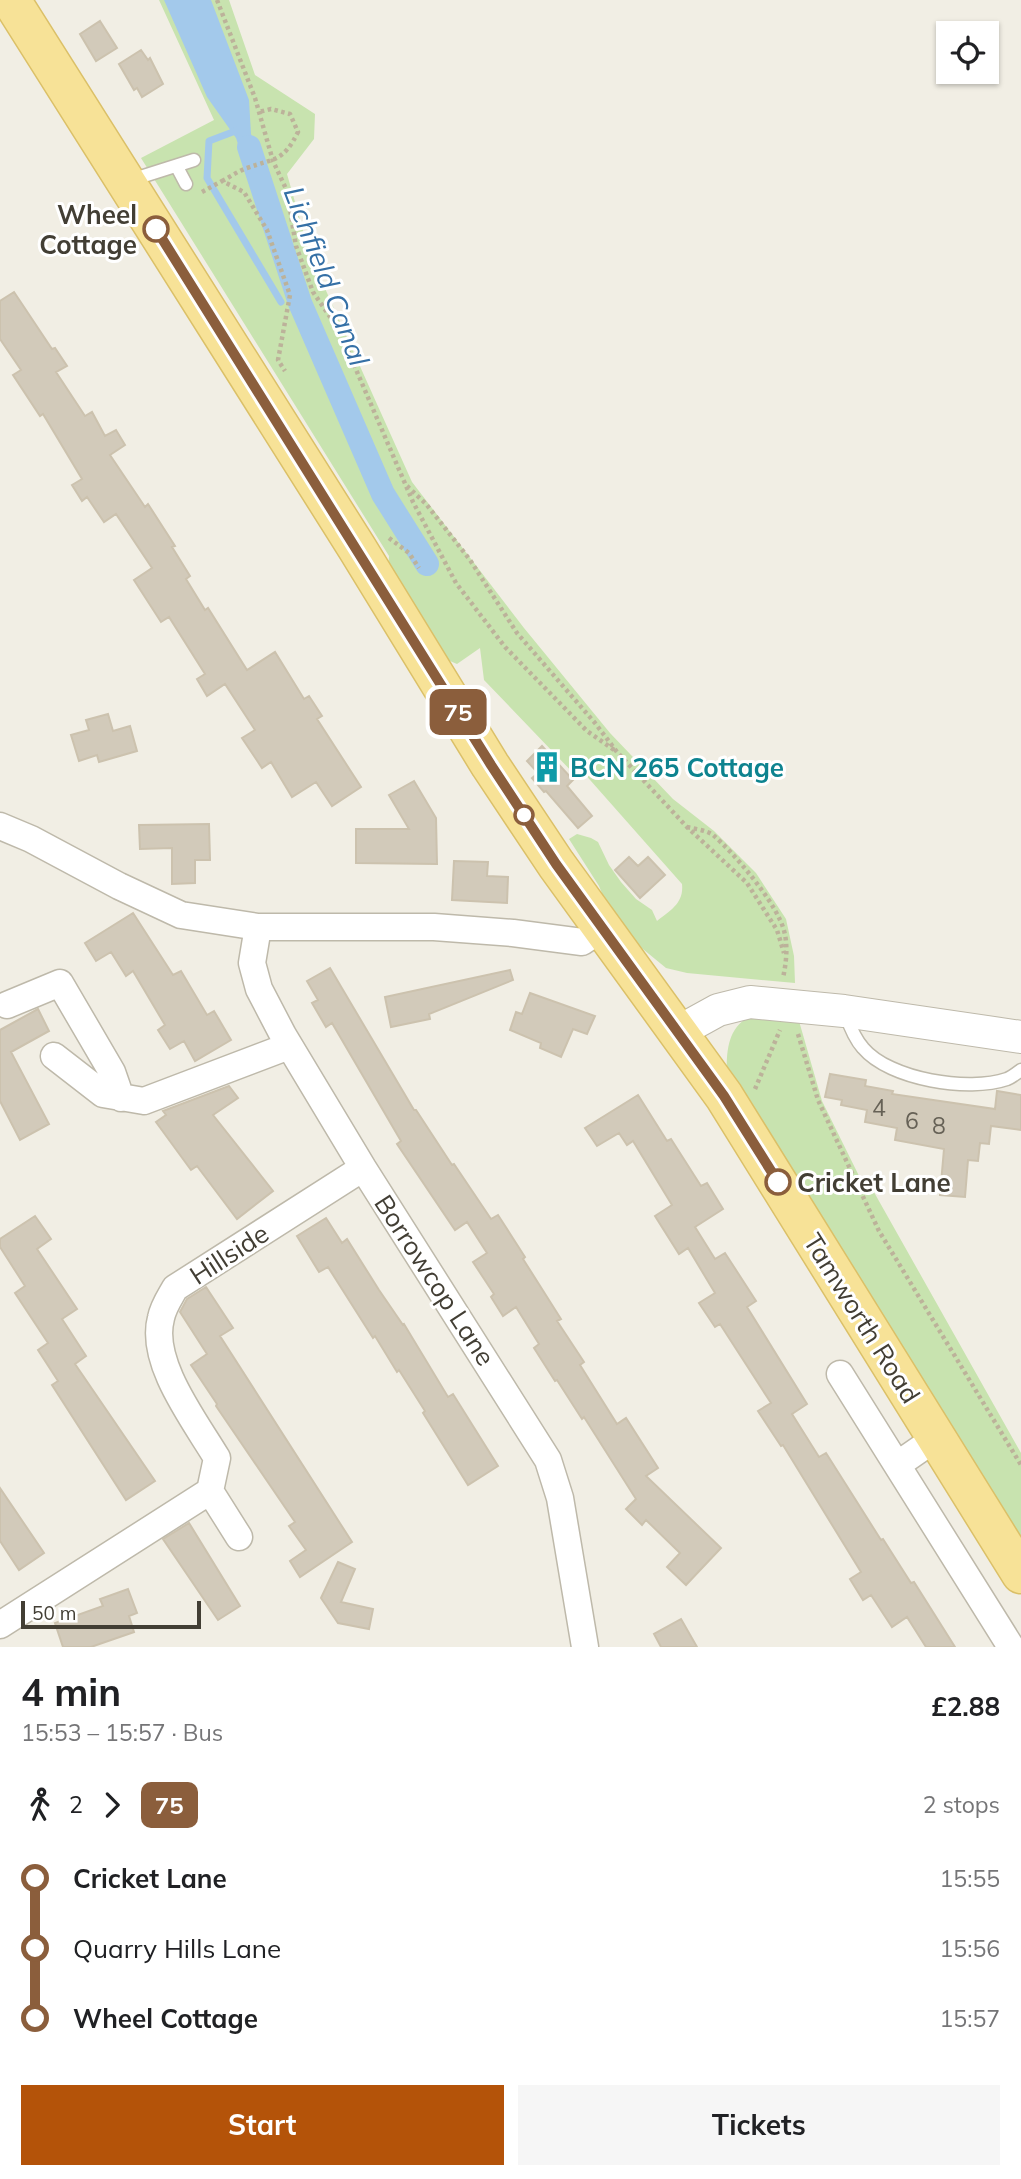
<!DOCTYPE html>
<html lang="en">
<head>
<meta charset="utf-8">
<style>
	:root { --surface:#fff; --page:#f6f6f6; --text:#202124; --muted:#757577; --accent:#b45309 }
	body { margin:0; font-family:Mulish,sans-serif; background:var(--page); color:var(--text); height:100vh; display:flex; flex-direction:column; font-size:26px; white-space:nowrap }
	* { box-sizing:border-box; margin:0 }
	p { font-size:23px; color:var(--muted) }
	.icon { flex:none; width:38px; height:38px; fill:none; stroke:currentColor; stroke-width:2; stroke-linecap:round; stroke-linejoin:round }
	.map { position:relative; height:1647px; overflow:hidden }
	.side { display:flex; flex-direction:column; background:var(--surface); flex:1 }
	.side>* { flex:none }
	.badge { padding:0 14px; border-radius:10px; font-size:24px; line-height:46px }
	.buttons { position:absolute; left:936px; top:21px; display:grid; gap:14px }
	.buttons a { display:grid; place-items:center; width:63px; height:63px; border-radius:0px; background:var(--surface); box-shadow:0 2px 5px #0004; font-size:35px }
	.scale { position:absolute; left:21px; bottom:18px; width:180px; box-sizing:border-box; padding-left:7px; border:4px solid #423e34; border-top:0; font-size:19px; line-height:24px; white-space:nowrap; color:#423e34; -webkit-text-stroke:5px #fff; paint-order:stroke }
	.map>.badge { position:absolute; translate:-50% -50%; box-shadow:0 0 0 4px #fff }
	.legs { display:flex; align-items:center; gap:10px; height:77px; padding:0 21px; font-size:23px }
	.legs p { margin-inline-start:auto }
	.overview { display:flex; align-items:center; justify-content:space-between; height:119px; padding:0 21px }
	h1 { font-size:38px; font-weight:700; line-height:52px }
	.cta { display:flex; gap:14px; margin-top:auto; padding:14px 21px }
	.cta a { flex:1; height:80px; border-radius:0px; background:var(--accent); color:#fff; font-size:28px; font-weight:700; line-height:80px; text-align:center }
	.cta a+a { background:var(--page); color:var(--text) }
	ul { padding:0 21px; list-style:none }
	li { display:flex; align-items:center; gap:24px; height:70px; font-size:26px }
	li i { display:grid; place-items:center; width:10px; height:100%; margin:0 9px; background:currentColor }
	li i::after { content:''; width:18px; height:18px; margin:-9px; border:5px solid; border-radius:50%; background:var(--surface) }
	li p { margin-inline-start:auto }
	li:first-child i { background:linear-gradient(#0000 50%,currentColor 0) }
	li:last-child i { background:linear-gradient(currentColor 50%,#0000 0) }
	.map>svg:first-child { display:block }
	.green { fill:#c8e3af }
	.water { fill:#a3c9eb }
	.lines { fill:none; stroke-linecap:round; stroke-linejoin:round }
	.stream { stroke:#a3c9eb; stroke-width:7 }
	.canal { stroke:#a3c9eb; stroke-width:24 }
	.building { fill:#d2caba; stroke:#ccc2ae; stroke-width:2 }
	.service-casing { stroke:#beb9aa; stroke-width:15 }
	.minor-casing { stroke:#beb9aa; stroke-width:29 }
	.tertiary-casing { stroke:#beb9aa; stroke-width:34 }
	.primary-casing { stroke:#dbc068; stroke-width:41 }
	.path { stroke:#bcb29a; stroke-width:4.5; stroke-dasharray:3.5 3.5; stroke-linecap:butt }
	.service { stroke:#fff; stroke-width:12 }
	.minor { stroke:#fff; stroke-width:26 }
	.tertiary { stroke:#fff; stroke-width:32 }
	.primary { stroke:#f7e297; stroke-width:38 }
	.line-1-casing { stroke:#fff; stroke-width:16 }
	.line-1 { stroke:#8b5e3c; stroke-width:10 }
	.stop-1-dot { fill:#fff; stroke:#8b5e3c; stroke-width:3.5 }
	.labels { text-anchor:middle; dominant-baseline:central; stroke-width:6; stroke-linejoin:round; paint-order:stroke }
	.number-label { font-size:23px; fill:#666156 }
	.stop-label { font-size:26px; font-weight:bold; fill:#423e34; stroke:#fff; text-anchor:end }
	.culture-label { font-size:26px; font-weight:bold; fill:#0d838f; stroke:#fff; text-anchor:start }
	.street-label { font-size:26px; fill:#423e34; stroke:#fff }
	.water-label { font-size:28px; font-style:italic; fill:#3570a6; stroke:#fff }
</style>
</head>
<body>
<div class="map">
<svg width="1021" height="1647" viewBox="0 0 1021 1647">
	<rect width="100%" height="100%" fill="#f1eee4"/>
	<path class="green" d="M 159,0 L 229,0 L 255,75 L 315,114 L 314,139 L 287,174 L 310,255 L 412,482 L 524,628 L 610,733 L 673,799 L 714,831 L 756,873 L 786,919 L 794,956 L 795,983 L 687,973 L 666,968 L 638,945 L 626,927 L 606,903 L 599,886 L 569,839 L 577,834 L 591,838 L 598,842 L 609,865 L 621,882 L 636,899 L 652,910 L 657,921 C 671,910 684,903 682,884 L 583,772 L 577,777 L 484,680 L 480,648 L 457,664 L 443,658 L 388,572 L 389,556 L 141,158 L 214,120 Z
		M 752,1016 L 799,1021 L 822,1101 L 861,1180 L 866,1178 L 1021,1453 L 1021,1556 L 727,1074 C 726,1052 728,1025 752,1016 Z"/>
	<path class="water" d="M 164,0 L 211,0 L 249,100 L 251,134 L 266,180 L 259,179 L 251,183 L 236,138 L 207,97 Z"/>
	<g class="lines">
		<path class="stream" d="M 238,130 L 209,141 L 207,178 L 281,302"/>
		<path class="canal" d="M 249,147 L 300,303 L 383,494 L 427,564"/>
	</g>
	<path class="building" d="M 100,21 L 117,48 L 96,61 L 80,34 Z
		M 141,50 L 148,60 L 150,58 L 163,84 L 142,97 L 137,88 L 134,90 L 119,64 Z
		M 14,292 L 52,349 L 55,348 L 67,366 L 56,372 L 85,416 L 92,412 L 105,436 L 116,430 L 125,445 L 110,455 L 145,507 L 148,504 L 175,546 L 172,547 L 190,576 L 186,579 L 205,610 L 208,608 L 247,670 L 275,652 L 304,699 L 309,696 L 322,716 L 317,719 L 361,787 L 332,806 L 316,782 L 292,797 L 271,762 L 262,768 L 242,738 L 255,730 L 225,684 L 207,696 L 197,679 L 205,674 L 169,617 L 161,622 L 134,580 L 152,568 L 116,514 L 104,522 L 87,497 L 82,501 L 72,485 L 82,479 L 43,414 L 40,416 L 13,375 L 21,370 L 0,339 L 0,301 Z
		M 108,714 L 113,731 L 130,726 L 137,751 L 99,762 L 97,755 L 79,761 L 71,735 L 89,730 L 86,720 Z
		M 542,746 L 573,780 L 567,786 L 592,816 L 578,828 L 546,791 L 544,792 L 532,778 L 538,773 L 527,761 Z
		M 414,781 L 436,818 L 437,864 L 356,863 L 356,829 L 409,829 L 389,795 Z
		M 209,824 L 210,860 L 195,860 L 195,883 L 172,884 L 172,848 L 140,849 L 139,825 Z
		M 629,857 L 638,866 L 648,857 L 665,875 L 640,898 L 615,870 Z
		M 454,861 L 488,862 L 487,876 L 508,877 L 507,903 L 452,900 Z
		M 133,913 L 173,975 L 181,971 L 207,1015 L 214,1011 L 231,1040 L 195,1061 L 184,1041 L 170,1049 L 158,1030 L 165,1025 L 133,971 L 126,976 L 111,952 L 96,961 L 85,943 Z
		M 330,968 L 414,1110 L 416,1110 L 452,1165 L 454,1164 L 491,1219 L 498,1215 L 525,1257 L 523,1259 L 561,1319 L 557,1321 L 584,1362 L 580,1365 L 617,1424 L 626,1418 L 658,1468 L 646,1476 L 721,1548 L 686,1585 L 667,1567 L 680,1553 L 646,1520 L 642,1525 L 626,1509 L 636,1499 L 584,1417 L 582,1419 L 557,1380 L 555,1381 L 534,1348 L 539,1344 L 516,1307 L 503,1316 L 491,1297 L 494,1294 L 473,1262 L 487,1253 L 467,1222 L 455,1230 L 397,1144 L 401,1141 L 332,1023 L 326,1027 L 312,1003 L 318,1000 L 307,981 Z
		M 510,970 L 513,980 L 429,1014 L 430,1019 L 391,1027 L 385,997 Z
		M 530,993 L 595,1016 L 587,1034 L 573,1029 L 561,1057 L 540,1048 L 541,1043 L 510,1030 L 516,1012 L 522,1014 Z
		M 38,1009 L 49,1031 L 11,1052 L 49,1124 L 20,1140 L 0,1101 L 0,1030 Z
		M 830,1074 L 866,1080 L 865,1086 L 893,1091 L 892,1094 L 995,1109 L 997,1091 L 1021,1095 L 1021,1130 L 991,1126 L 989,1144 L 980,1143 L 978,1161 L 968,1160 L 965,1197 L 940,1195 L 944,1149 L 895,1140 L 897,1128 L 865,1122 L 867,1110 L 841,1105 L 842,1100 L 825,1097 Z
		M 229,1086 L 238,1098 L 213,1115 L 273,1191 L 237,1219 L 197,1166 L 191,1170 L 156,1122 L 166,1115 L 163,1111 Z
		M 638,1095 L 667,1141 L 671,1139 L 701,1186 L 707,1183 L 723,1209 L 695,1227 L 715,1259 L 725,1253 L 756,1301 L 747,1307 L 807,1404 L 792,1414 L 819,1457 L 826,1453 L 881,1540 L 883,1539 L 911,1583 L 914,1582 L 955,1647 L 926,1647 L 907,1617 L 892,1627 L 871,1595 L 863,1600 L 850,1579 L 861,1572 L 783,1445 L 781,1446 L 758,1411 L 771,1403 L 720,1324 L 715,1327 L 699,1303 L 715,1293 L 688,1248 L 679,1254 L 655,1216 L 672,1205 L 633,1141 L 627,1145 L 619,1133 L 597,1146 L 585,1128 Z
		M 35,1216 L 51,1239 L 37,1249 L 77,1309 L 62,1319 L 86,1356 L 75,1364 L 155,1481 L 126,1500 L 52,1385 L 58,1381 L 38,1350 L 48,1343 L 15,1293 L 25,1286 L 0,1247 L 0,1239 Z
		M 326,1218 L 342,1243 L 347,1239 L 379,1290 L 403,1325 L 404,1324 L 448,1397 L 453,1394 L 498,1466 L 468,1485 L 423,1413 L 425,1411 L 399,1370 L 397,1372 L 375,1336 L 373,1338 L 328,1267 L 319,1272 L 297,1236 Z
		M 206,1287 L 233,1328 L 220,1336 L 352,1542 L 300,1577 L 290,1561 L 306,1550 L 289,1526 L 295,1522 L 216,1406 L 217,1404 L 191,1365 L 207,1354 L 180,1312 L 187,1299 Z
		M 0,1488 L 44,1553 L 19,1570 L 0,1541 Z
		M 189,1523 L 240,1606 L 218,1620 L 163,1539 Z
		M 338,1562 L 355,1569 L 341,1602 L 373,1609 L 369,1629 L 338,1623 L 321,1598 Z
		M 128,1589 L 137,1613 L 129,1616 L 134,1632 L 91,1647 L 63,1647 L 55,1623 L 103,1606 L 100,1599 Z
		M 681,1619 L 697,1647 L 661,1647 L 654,1634 Z"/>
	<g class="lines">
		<defs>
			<path id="service" d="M 177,167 L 186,184
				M 131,180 L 194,160
				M 846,1015 C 850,1027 855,1039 863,1048 C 890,1080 969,1092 1007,1079 C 1012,1077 1017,1073 1021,1070"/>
			<path id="minor" d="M 0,826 L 31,839 L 119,886 L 181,915 L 258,927 L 434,927 L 513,933 L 582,942 L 603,928
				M 258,927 L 252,963 L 259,989 L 283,1035 L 363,1168 L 548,1460 L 560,1498 L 585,1647
				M 7,1005 L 60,983 L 112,1072 L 121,1098
				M 54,1056 L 103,1094 L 144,1101 L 289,1046
				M 840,1374 L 1011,1647
				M 897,1465 L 936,1438
				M 239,1537 L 210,1491 L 217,1458 C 195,1421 149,1362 161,1318 C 163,1307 170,1297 175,1288 L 363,1168
				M 0,1625 L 210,1491"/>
			<path id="tertiary" d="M 678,1032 L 718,1010 L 750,1002 L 844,1011 L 1021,1037"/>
			<path id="primary" d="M 11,0 L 357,548 L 490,765 L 556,864 L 724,1096 L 1021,1574"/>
		</defs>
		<use href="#service" class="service-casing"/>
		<use href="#minor" class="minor-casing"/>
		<use href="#tertiary" class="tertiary-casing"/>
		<use href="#primary" class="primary-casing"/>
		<path class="path" d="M 217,0 L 255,98 L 273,161 L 287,191 L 296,246 L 313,292 L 339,330 L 413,502 L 456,583 L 505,647 L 587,731 L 617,752
			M 222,181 C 230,177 238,171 247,168 C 275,158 283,162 298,132 L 290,114 L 271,109 L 259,112
			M 202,192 L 222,181 L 244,192 L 267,230 L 290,295 L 278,360 L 285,371
			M 407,486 L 426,504 L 470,560 L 517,633 L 595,723 L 617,752 L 687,827 L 747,883 L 777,930 L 784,953
			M 389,538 L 409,553 L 419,568
			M 687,827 C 695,829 706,830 713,835 C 734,853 769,895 780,920 C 789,938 787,959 783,978
			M 798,1034 L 818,1100 L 879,1231 L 1021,1465
			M 755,1089 L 780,1030"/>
		<use href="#service" class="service"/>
		<use href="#minor" class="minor"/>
		<use href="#tertiary" class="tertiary"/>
		<use href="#primary" class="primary"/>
	</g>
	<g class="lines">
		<defs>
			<path id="line-1" d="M 156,229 L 491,765 L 556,864 L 724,1096 L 778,1182"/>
		</defs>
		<use href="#line-1" class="line-1-casing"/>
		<use href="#line-1" class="line-1"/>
	</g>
	<defs>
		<symbol id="building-bare" viewBox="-9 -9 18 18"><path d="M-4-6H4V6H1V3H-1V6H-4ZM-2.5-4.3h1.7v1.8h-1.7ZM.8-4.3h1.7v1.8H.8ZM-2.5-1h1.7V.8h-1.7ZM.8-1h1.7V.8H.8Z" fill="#0f9aa8" stroke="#fff" stroke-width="2.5" paint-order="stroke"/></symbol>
	</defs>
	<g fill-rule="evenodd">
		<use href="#building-bare" x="525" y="745" width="44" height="44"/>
	</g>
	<g class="stop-1-dot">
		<circle cx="156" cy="229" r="12"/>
		<circle cx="524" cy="815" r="9"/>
		<circle cx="778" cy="1182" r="12"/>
	</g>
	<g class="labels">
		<g class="number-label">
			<text x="879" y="1107">4</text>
			<text x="912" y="1120">6</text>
			<text x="939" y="1125">8</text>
		</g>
		<g class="stop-label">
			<text x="137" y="214">Wheel<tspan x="137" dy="30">Cottage</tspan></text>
			<text x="797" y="1182" text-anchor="start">Cricket Lane</text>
		</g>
		<g class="culture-label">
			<text x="570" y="767">BCN 265 Cottage</text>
		</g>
		<g class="street-label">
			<text transform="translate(229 1254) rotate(-33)">Hillside</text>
			<text transform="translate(435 1280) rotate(57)">Borrowcop Lane</text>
			<text transform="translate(862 1318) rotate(58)">Tamworth Road</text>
		</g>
		<g class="water-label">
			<text transform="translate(327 276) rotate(69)">Lichfield Canal</text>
		</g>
	</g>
</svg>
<div class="buttons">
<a><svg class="icon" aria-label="locate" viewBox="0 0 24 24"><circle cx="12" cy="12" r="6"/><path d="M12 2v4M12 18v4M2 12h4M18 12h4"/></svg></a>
</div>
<div class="scale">50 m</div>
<b class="badge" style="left:458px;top:712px;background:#8b5e3c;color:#fff">75</b>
</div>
<section class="side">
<div class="overview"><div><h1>4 min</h1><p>15:53 – 15:57 · Bus</p></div><b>£2.88</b></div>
<div class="legs"><svg class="icon" aria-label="walk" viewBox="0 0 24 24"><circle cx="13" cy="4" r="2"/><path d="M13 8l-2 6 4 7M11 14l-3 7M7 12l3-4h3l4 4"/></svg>2<svg class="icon" aria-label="forward" viewBox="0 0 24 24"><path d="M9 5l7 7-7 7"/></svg><b class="badge" style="background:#8b5e3c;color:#fff">75</b><p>2 stops</p></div>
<ul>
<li><i style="color:#8b5e3c"></i><b>Cricket Lane</b><p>15:55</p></li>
<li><i style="color:#8b5e3c"></i><span>Quarry Hills Lane</span><p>15:56</p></li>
<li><i style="color:#8b5e3c"></i><b>Wheel Cottage</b><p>15:57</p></li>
</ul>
<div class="cta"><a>Start</a><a>Tickets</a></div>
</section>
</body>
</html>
